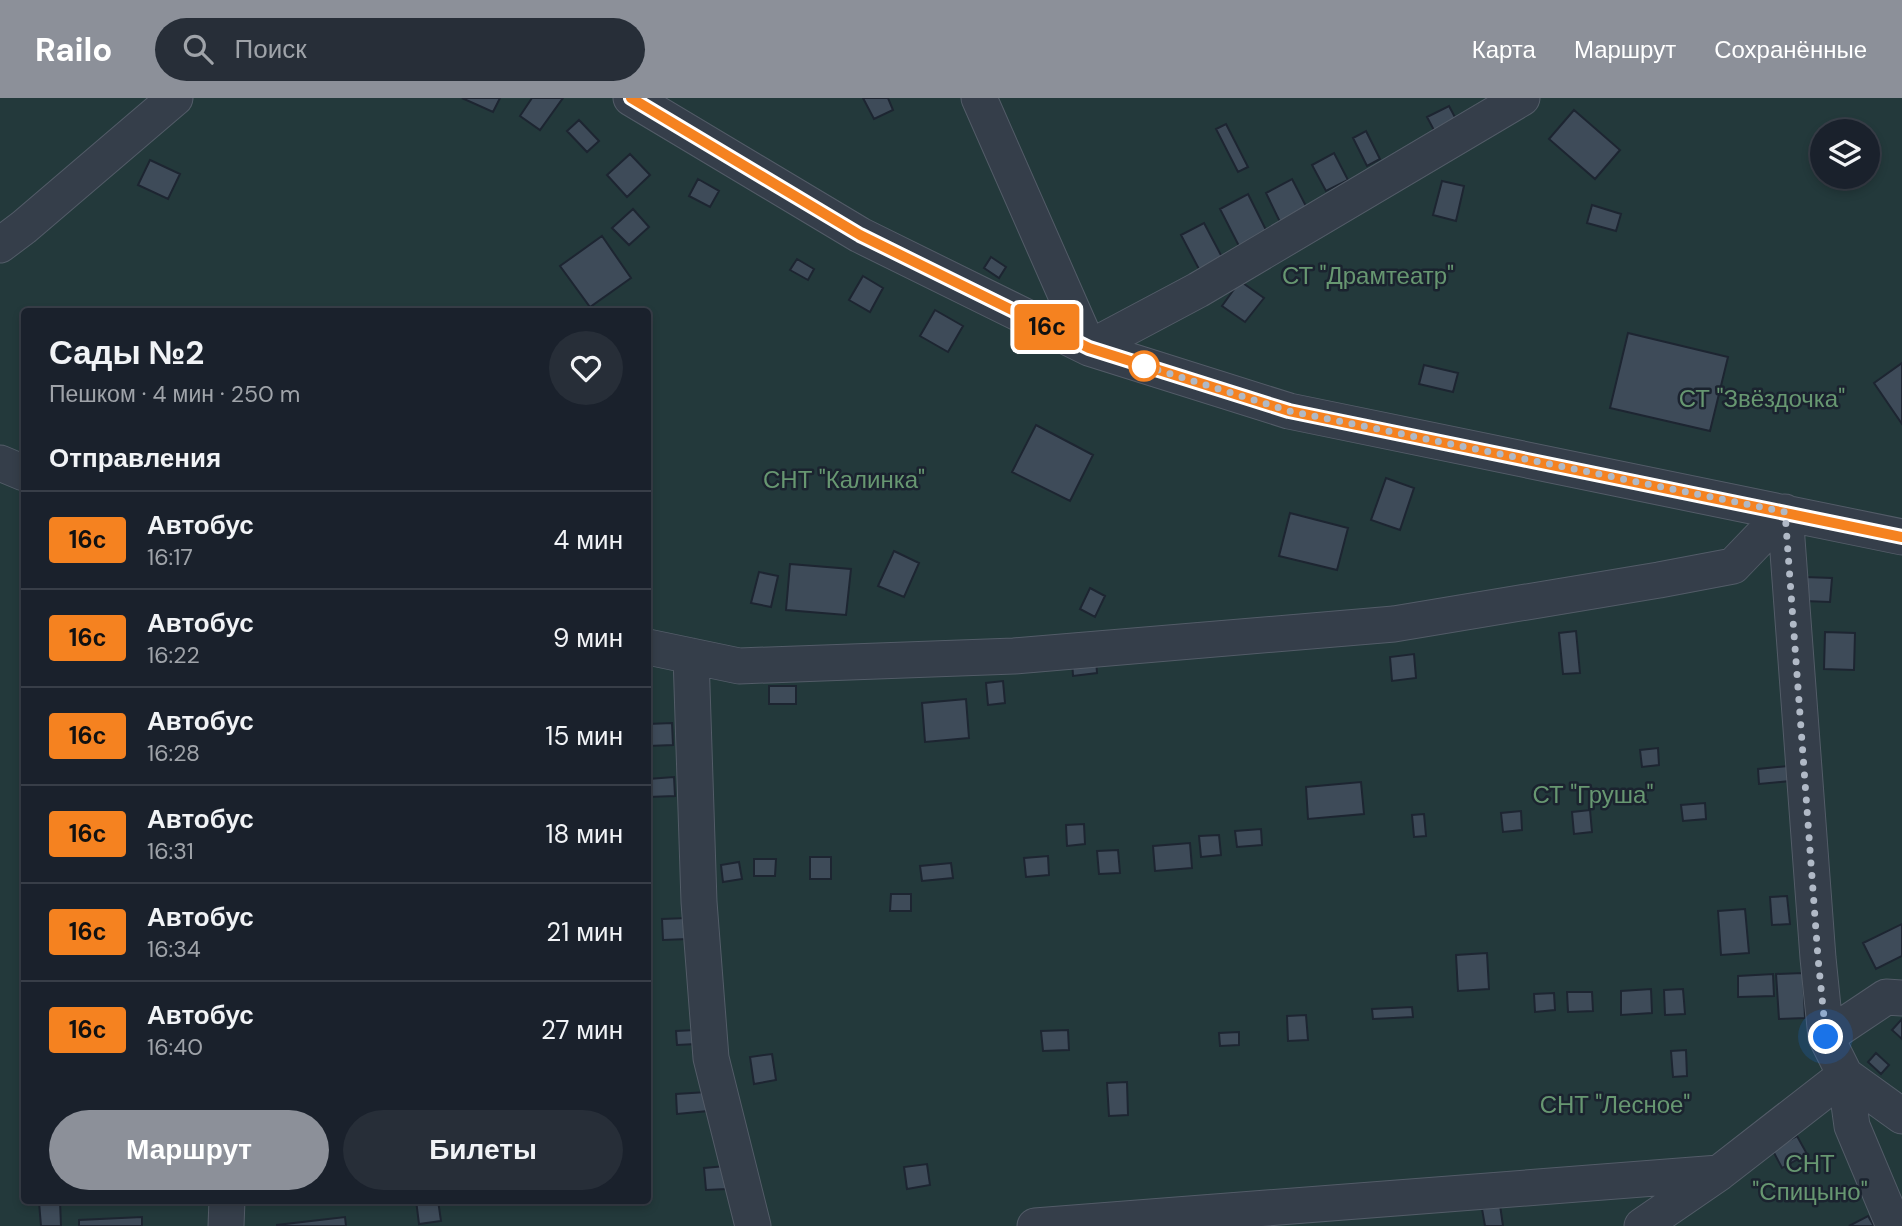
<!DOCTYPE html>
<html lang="ru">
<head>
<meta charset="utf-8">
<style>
	:root { --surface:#1a212c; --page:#272e38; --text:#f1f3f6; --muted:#9fa3a9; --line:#383e48; --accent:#8c9099 }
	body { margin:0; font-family:"DM Sans",sans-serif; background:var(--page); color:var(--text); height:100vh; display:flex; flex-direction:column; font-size:26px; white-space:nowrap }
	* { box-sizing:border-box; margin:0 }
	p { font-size:23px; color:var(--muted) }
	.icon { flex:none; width:38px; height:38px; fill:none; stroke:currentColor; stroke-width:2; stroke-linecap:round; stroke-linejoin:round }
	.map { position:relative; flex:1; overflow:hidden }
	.drawer { position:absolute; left:21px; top:210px; width:630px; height:896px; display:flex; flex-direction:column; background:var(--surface); border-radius:7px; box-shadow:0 4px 10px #0003,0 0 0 2px var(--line) }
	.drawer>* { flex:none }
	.badge { padding:0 14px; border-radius:5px; font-size:24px; line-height:46px }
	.tools { position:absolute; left:1810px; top:21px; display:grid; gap:14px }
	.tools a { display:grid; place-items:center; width:70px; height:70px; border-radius:50%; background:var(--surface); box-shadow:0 4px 10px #0003,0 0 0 2px var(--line); font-size:35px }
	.you { position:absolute; width:35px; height:35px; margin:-18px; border:5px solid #fff; border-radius:50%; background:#1a73e8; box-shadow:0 0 0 10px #1a73e833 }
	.map>.badge { position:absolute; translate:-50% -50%; box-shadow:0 0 0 4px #fff }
	h2 { padding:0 28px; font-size:26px; line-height:63px }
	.round { display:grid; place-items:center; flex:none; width:74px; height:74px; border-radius:37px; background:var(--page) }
	.summary { display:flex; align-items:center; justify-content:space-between; height:119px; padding:0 28px }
	h1 { font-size:33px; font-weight:700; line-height:52px }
	.cta { display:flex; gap:14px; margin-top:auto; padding:14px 28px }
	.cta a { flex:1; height:80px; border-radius:42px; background:var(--accent); color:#fff; font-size:28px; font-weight:700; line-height:80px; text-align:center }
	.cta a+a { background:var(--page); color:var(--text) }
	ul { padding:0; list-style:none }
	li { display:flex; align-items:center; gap:21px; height:98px; padding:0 28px; border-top:2px solid var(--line) }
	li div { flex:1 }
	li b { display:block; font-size:26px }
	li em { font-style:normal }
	li .badge { min-width:77px; font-weight:700; text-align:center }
	header { display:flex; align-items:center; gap:42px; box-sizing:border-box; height:98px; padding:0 35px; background:var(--accent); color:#fff }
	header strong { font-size:33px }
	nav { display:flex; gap:38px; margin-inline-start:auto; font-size:24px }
	.search { width:490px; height:63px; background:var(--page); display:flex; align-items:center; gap:18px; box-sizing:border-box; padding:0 24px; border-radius:38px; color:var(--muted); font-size:26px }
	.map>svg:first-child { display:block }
	.green { fill:#23393b; fill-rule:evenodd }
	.building { fill:#3e4b59; stroke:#1d2531; stroke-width:2 }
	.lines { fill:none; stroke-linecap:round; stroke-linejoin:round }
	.minor-casing { stroke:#535c68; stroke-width:37 }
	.minor { stroke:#353e4a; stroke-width:35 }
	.line-casing { stroke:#fff; stroke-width:16 }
	.line { stroke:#f58220; stroke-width:10 }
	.walk { stroke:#b0b9c6; stroke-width:7; stroke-dasharray:0 12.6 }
	.stop-dot { fill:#fff; stroke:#f58220; stroke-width:3.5 }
	.labels { text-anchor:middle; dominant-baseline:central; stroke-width:5; stroke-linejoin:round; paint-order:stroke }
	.park-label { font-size:24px; fill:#679771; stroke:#1b232f }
</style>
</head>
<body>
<header>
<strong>Railo</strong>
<div class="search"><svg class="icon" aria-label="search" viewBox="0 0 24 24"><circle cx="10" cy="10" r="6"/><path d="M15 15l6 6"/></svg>Поиск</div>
<nav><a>Карта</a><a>Маршрут</a><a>Сохранённые</a></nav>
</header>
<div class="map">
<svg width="1902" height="1128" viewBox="0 0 1902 1128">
	<rect width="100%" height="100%" fill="#222c3a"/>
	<path class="green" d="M 0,0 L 1902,0 L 1902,1128 L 0,1128 ZM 1822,33 L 1867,33 L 1867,79 L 1822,79 ZM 24,214 L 648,214 L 648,1102 L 24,1102 L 24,996 L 22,1001 L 24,979 Z"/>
	<path class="building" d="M 462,0 L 500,0 L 493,14 Z
		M 532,0 L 563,0 L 540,32 L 520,18 Z
		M 863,0 L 888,0 L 893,12 L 874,21 Z
		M 1449,8 L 1458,25 L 1436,36 L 1427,19 Z
		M 1574,12 L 1620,52 L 1595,81 L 1549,41 Z
		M 579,22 L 599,43 L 587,54 L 567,33 Z
		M 1226,26 L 1248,69 L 1238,74 L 1216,31 Z
		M 1366,33 L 1380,61 L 1367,68 L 1353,40 Z
		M 1334,55 L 1348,82 L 1326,93 L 1312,67 Z
		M 630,56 L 650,77 L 627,99 L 607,77 Z
		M 150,62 L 180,76 L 168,101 L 138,87 Z
		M 698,81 L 719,93 L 710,109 L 689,98 Z
		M 1292,81 L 1308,112 L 1281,126 L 1266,95 Z
		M 1442,83 L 1464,88 L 1456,123 L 1433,117 Z
		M 1248,96 L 1268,136 L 1240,150 L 1220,111 Z
		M 1592,107 L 1621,116 L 1616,133 L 1587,125 Z
		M 633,111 L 649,129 L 629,147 L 612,130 Z
		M 1204,125 L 1223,161 L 1200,173 L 1181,137 Z
		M 602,138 L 631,180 L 590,209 L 560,168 Z
		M 991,159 L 1006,169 L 999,180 L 984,170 Z
		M 797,161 L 814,171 L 808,182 L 790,172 Z
		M 863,178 L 883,190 L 870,214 L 849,202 Z
		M 1240,183 L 1264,200 L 1245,224 L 1222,208 Z
		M 935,212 L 963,228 L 948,254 L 920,238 Z
		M 1628,235 L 1728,259 L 1710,333 L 1610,310 Z
		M 1902,265 L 1902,326 L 1874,285 Z
		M 1424,267 L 1458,275 L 1453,294 L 1419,286 Z
		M 1036,327 L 1093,357 L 1070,403 L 1012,374 Z
		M 1386,380 L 1414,390 L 1400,432 L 1371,422 Z
		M 1290,415 L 1348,430 L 1337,472 L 1279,458 Z
		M 894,453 L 919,465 L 904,499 L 878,488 Z
		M 790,466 L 851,471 L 846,517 L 786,512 Z
		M 759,474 L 778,478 L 771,509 L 751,505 Z
		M 1805,479 L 1832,480 L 1830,504 L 1804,503 Z
		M 1090,490 L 1105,498 L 1095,519 L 1080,511 Z
		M 1576,533 L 1580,575 L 1563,576 L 1559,535 Z
		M 1825,534 L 1855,535 L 1854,572 L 1824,571 Z
		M 1414,556 L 1416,580 L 1392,583 L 1390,559 Z
		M 1096,560 L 1097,575 L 1073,578 L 1072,562 Z
		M 1003,583 L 1005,605 L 988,607 L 986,585 Z
		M 769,588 L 796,588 L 796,606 L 769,606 Z
		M 966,601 L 969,640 L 925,644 L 922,605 Z
		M 672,625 L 673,647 L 648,648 L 648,626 Z
		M 1658,650 L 1659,667 L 1642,669 L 1640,652 Z
		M 1788,668 L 1790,683 L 1759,686 L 1758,671 Z
		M 674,679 L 675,698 L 648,699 L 648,681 Z
		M 1361,684 L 1364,716 L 1308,721 L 1306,689 Z
		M 1705,705 L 1706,721 L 1683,723 L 1681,707 Z
		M 1590,712 L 1592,734 L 1574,736 L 1572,714 Z
		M 1521,713 L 1522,732 L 1503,734 L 1501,715 Z
		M 1424,716 L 1426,738 L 1414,739 L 1412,717 Z
		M 1084,726 L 1085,746 L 1067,748 L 1066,727 Z
		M 1261,731 L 1262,747 L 1237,749 L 1235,733 Z
		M 1219,737 L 1221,757 L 1201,759 L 1199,738 Z
		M 1190,745 L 1192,770 L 1155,773 L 1153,748 Z
		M 1118,752 L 1120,775 L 1099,776 L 1097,753 Z
		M 1048,758 L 1049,777 L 1026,779 L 1024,760 Z
		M 810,759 L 831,759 L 831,781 L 810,781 Z
		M 754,761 L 776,761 L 775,778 L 754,778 Z
		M 739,764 L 742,781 L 723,784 L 721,767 Z
		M 951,765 L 953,780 L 922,783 L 920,768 Z
		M 891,796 L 911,796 L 911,813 L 890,813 Z
		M 1787,798 L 1790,826 L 1772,827 L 1770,799 Z
		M 1745,811 L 1749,855 L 1721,857 L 1718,813 Z
		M 687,820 L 688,841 L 663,842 L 662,821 Z
		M 1902,826 L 1902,858 L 1876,871 L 1863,845 Z
		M 1487,855 L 1489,891 L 1458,893 L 1456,857 Z
		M 1803,875 L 1805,920 L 1779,921 L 1776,876 Z
		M 1773,876 L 1774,898 L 1738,899 L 1738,878 Z
		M 1651,891 L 1652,915 L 1621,917 L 1621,893 Z
		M 1683,891 L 1685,916 L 1665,917 L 1664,892 Z
		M 1567,894 L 1592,894 L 1593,913 L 1568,914 Z
		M 1554,895 L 1555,912 L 1535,914 L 1534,896 Z
		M 1412,909 L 1413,919 L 1373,921 L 1372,911 Z
		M 1306,917 L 1308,942 L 1288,943 L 1287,918 Z
		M 1902,921 L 1902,941 L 1892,932 Z
		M 695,932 L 696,946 L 677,947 L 676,933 Z
		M 1068,932 L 1069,952 L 1043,953 L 1041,933 Z
		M 1239,934 L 1239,947 L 1220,948 L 1219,935 Z
		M 1686,952 L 1687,978 L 1673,979 L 1671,953 Z
		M 1876,955 L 1889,967 L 1881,976 L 1868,964 Z
		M 772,956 L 776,982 L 754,986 L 750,959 Z
		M 1127,984 L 1128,1017 L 1109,1018 L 1107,985 Z
		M 707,994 L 708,1013 L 677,1016 L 676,996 Z
		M 1797,1038 L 1807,1056 L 1782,1070 L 1772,1051 Z
		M 927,1066 L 930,1087 L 907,1091 L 904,1069 Z
		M 726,1068 L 727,1091 L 706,1092 L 704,1070 Z
		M 416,1102 L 438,1102 L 441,1123 L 419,1126 Z
		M 60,1103 L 61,1128 L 41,1128 L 39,1104 Z
		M 1500,1107 L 1503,1128 L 1485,1128 L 1482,1111 Z
		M 1868,1118 L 1874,1128 L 1849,1128 Z
		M 142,1119 L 142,1128 L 79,1128 L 79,1122 Z
		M 345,1119 L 346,1128 L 277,1128 L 277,1127 Z"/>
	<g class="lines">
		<defs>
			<path id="minor" d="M 631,0 L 860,137 L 1089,250 L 1289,313 L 1902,439
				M 979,0 L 1089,250 L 1198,192 L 1522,0
				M 0,147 L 24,129 L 175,0
				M 0,365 L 24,375
				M 1785,414 L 1818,860 L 1826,939 L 1845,977 L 1852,1028 L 1894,1128
				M 648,549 L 739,568 L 1014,558 L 1394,526 L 1659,482 L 1733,468 L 1785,414
				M 691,558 L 699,804 L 711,960 L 753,1128
				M 1826,939 L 1886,899 L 1902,900
				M 226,1128 L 227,1102
				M 1035,1128 L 1719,1075
				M 1642,1128 L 1719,1075 L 1845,977 L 1902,1018"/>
		</defs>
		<use href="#minor" class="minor-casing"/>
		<use href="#minor" class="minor"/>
	</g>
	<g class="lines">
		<defs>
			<path id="line" d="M 631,0 L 860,137 L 1089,250 L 1289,313 L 1902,439"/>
		</defs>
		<use href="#line" class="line-casing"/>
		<use href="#line" class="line"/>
		<path class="walk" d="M 1144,268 L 1139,266 L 1289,313 L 1785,414 L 1818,860 L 1826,939"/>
	</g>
	<circle class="stop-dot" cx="1144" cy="268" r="14"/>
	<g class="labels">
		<g class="park-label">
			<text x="1368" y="177">СТ "Драмтеатр"</text>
			<text x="1762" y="300">СТ "Звёздочка"</text>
			<text x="844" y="381">СНТ "Калинка"</text>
			<text x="1593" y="696">СТ "Груша"</text>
			<text x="1615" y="1006">СНТ "Лесное"</text>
			<text x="1810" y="1065">СНТ<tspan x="1810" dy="28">"Спицыно"</tspan></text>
		</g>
	</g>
</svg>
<div class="tools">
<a><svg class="icon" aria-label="layers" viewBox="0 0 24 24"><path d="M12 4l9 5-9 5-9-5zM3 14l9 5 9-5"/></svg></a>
</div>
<div class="you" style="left:1826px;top:939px"></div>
<b class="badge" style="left:1047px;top:229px;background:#f58220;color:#111">16с</b>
<section class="drawer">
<div class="summary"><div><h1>Сады №2</h1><p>Пешком · 4 мин · 250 m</p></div><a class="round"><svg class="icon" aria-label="heart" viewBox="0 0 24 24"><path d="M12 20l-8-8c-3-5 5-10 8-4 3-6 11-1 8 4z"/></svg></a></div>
<h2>Отправления</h2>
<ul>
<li><span class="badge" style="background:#f58220;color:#111">16с</span><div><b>Автобус</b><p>16:17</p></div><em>4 мин</em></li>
<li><span class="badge" style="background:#f58220;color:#111">16с</span><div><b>Автобус</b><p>16:22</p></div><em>9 мин</em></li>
<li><span class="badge" style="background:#f58220;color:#111">16с</span><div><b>Автобус</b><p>16:28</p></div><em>15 мин</em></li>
<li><span class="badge" style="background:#f58220;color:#111">16с</span><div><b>Автобус</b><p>16:31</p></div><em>18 мин</em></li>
<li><span class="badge" style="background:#f58220;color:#111">16с</span><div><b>Автобус</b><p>16:34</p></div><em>21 мин</em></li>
<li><span class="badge" style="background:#f58220;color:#111">16с</span><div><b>Автобус</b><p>16:40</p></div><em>27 мин</em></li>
</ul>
<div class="cta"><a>Маршрут</a><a>Билеты</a></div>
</section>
</div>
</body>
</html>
